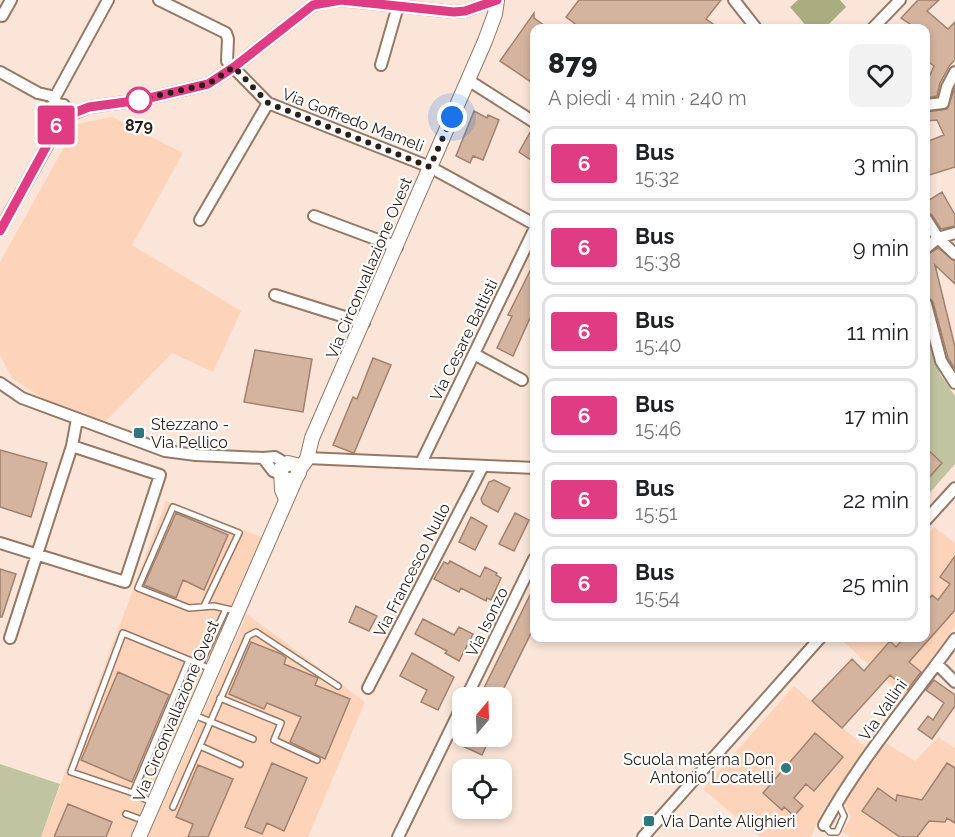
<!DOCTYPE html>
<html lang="it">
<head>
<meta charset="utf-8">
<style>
	:root { --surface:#fff; --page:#f2f2f2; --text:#202124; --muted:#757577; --line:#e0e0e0 }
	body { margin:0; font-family:Raleway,sans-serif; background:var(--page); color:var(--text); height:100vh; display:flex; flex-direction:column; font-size:22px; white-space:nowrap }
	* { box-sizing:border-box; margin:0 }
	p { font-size:20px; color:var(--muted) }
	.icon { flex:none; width:33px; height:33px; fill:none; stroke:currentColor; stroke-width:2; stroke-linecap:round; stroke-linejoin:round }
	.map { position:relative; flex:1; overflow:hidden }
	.drawer { position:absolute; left:530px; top:24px; width:400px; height:618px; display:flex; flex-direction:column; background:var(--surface); border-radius:12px; box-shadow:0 3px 9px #0003 }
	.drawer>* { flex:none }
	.badge { padding:0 12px; border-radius:4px; font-size:21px; line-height:39px }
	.needle { width:39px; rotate:19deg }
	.fabs { position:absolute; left:452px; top:687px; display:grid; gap:12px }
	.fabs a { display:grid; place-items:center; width:60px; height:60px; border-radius:12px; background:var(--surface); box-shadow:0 3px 9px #0003; font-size:30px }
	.you { position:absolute; width:30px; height:30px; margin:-15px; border:4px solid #fff; border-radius:50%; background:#1a73e8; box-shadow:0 0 0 9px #1a73e833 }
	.map>.badge { position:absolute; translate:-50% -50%; box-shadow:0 0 0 3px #fff }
	.round { display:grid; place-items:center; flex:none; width:63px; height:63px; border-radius:12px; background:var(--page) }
	.summary { display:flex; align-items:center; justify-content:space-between; height:102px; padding:0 18px }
	h1 { font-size:28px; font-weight:800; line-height:45px }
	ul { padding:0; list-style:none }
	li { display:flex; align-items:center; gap:18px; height:75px; margin:0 12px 9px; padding:0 6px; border:3px solid var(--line); border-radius:12px }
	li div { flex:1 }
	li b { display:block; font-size:22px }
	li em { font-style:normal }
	li .badge { min-width:66px; font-weight:700; text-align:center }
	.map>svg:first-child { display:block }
	.built { fill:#fdd3ba }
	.green { fill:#c0c4a0 }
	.forest { fill:#a9ad80 }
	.building { fill:#d4b39f; stroke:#a1826e; stroke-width:1.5 }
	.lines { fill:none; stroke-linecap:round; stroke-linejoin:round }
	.service-casing { stroke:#977865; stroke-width:8 }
	.minor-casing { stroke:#977865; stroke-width:14 }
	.tertiary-casing { stroke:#977865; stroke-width:16 }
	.service { stroke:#fff; stroke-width:5 }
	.minor { stroke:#fff; stroke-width:10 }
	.tertiary { stroke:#fff; stroke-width:14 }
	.line-casing { stroke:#fff; stroke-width:14 }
	.line { stroke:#e03c83; stroke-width:9 }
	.walk { stroke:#2b1e17; stroke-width:6; stroke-dasharray:0 10.8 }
	.stop-dot { fill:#fff; stroke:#e03c83; stroke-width:3 }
	.poi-dot { fill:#2e777d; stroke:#fff; stroke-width:2 }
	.labels { text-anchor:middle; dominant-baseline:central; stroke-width:4.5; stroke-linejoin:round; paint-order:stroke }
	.street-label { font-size:16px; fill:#2b1e17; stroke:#fff }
	.stop-label { font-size:16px; font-weight:bold; fill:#2b1e17; stroke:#fff }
	.poi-label { font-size:16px; fill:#2b1e17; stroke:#fff; text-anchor:start }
</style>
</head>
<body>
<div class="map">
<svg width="955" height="837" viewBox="0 0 955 837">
	<rect width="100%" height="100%" fill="#fae5d8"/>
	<path class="built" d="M 112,117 L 183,153 L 132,245 L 241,311 L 213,372 L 172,353 L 105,422 L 42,398 L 12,378 L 0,355 L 0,262 L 77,124 Z
		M 166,501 L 264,538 L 131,837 L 41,837 Z
		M 934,527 L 955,543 L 955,626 L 905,697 L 839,638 L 926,638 L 926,537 Z
		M 247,614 L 365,702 L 308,837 L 148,837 Z
		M 794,686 L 865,747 L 821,813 L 811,837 L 760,837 L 703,789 Z
		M 938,737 L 955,748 L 955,837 L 851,837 L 842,832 L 851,817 L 844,802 L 886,743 L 915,761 Z"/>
	<path class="green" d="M 926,333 L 940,374 L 955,396 L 955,464 L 926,497 Z
		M 0,764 L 60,784 L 41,837 L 0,837 Z"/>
	<path class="forest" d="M 798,0 L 840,0 L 846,7 L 825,28 L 808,28 L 790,7 Z"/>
	<path class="building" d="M 579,0 L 721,0 L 706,19 L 719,28 L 581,28 L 566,17 Z
		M 918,0 L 939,0 L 927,11 L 948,29 L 955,22 L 955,60 L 950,65 L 940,83 L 937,96 L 926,98 L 926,84 L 934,66 L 926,60 L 926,28 L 916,28 L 901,18 Z
		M 534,13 L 534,18 L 548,28 L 534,28 L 534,84 L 500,61 Z
		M 955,88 L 955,167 L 926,176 L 926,142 L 944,135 L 937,120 L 926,121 L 926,112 L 947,109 Z
		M 474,111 L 487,118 L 488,115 L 499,120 L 483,160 L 473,156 L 470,163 L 456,156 Z
		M 532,129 L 534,129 L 534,162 L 519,152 Z
		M 942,192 L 955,215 L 955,226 L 941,229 L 932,215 L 926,212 L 926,202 Z
		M 938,248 L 955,261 L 955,284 L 935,265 L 955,347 L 955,369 L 948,358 L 933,302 L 928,297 L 926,289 L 926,255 Z
		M 534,263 L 534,309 L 513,356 L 497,348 L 512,316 L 508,315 Z
		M 255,350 L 312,359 L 303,412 L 244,402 Z
		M 373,358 L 391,365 L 354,453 L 351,452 L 333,445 L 353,397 L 357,399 Z
		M 926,448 L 942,463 L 926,481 Z
		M 0,450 L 47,463 L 31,517 L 0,507 Z
		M 494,480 L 510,488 L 498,512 L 483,504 L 481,499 L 489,482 Z
		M 176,513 L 228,535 L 204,590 L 183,580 L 176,598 L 144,585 Z
		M 515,513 L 529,520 L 514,551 L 499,544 Z
		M 471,517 L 487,526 L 475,550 L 459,542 Z
		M 955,556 L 955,610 L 909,662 L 921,672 L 907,690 L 890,675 L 842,728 L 812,701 L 852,659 L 864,671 L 890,641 L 896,647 L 904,638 L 926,638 L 926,603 L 932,595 L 938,600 L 950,584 L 940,577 Z
		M 450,561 L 480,577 L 485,567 L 497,573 L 496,575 L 501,578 L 491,600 L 487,598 L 486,601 L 461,588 L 459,592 L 434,579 L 444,562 L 448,564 Z
		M 0,569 L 16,574 L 2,617 L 0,617 Z
		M 534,587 L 534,627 L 499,698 L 479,698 Z
		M 356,606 L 377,616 L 369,631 L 349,622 Z
		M 423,619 L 454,635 L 459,627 L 473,634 L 459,661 L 445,653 L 447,651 L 415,634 Z
		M 251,642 L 281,654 L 286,658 L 284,664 L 318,678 L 315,685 L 350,699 L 325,759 L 290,742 L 301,717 L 267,703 L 264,709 L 229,694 Z
		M 412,653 L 454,677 L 438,710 L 421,702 L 427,690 L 400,676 Z
		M 118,672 L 169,695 L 132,782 L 81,760 Z
		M 934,680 L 955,695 L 955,706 L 932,739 L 918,729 L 928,716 L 933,720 L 944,703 L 926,690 Z
		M 815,733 L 843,757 L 814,791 L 806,784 L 794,798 L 803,806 L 794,816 L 784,807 L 782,810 L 763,793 Z
		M 459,736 L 482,736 L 489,740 L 482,755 L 456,743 Z
		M 272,763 L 307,778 L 284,831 L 267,823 L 262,834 L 245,827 Z
		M 947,763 L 955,768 L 955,823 L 947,818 L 945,822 L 929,821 L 917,837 L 900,837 L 862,811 L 878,788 L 896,801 L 897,795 L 922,800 Z
		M 198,765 L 233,779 L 208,837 L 188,837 L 193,824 L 176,817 Z
		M 68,804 L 112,822 L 106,837 L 54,837 Z"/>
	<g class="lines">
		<defs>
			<path id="service" d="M 204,606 L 239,533 L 173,507 L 138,588 L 189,608 L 214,606 L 236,611
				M 189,660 L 133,793 L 71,772 L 123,633 L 211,669
				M 200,665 L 226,609
				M 220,698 L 281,723 L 274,740 L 317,760
				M 194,715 L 253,739
				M 200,746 L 240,764
				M 133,793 L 153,803
				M 173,807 L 248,636 L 256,632 L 338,686
				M 126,814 L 145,821
				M 824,825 L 830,832 L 837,832 L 844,816 L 837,801"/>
			<path id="minor" d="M 159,0 L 226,33 L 228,39 L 227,61 L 268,103 L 430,167 L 534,224
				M 341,0 L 454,12 L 465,11 L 497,0
				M 734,0 L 756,28
				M 2,16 L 11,0
				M 873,28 L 900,0
				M 381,65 L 398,6
				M 0,72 L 38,93 L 51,96 L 57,103
				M 468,80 L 534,122
				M 54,99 L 108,0
				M 926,105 L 943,103 L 947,87 L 955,72
				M 56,121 L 89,107 L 141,100 L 208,84 L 234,67 L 313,5 L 340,0
				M 56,121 L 49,113 L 50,108 L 54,104 L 64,105 L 67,110 L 66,116
				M 314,216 L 397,247
				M 926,219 L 938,238 L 955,254
				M 200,220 L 268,103
				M 0,230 L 52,137 L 56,121
				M 926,248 L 938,238 L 955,233
				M 275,295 L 364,323
				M 926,304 L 941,361 L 955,383
				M 474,354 L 522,380
				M 0,383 L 22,398 L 165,451 L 196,455 L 263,458 L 275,457 L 285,463
				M 263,458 L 273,471 L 280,474
				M 307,458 L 534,468
				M 421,463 L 534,230
				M 926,520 L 955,488
				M 0,543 L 125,582 L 160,475 L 72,446
				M 10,638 L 72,446 L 77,419
				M 937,664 L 955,682
				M 368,688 L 483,466
				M 466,698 L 534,559
				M 824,825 C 861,758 911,700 955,639
				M 398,837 L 462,706
				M 643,837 L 820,638"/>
			<path id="tertiary" d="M 299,470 L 307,459 L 312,438 L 485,41 L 495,14 L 497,0
				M 282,478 L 289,481 L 296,478 L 299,473 L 296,465 L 288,463 L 281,468 L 282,490 L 286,499
				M 139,837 L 296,478"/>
		</defs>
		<use href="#service" class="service-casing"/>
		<use href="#minor" class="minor-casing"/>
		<use href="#tertiary" class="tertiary-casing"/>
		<use href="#service" class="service"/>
		<use href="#minor" class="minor"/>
		<use href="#tertiary" class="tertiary"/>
	</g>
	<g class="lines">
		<defs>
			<path id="line" d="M 0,231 L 52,136 L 56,121 L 61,121 L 66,116 L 89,107 L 141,100 L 208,84 L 234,67 L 313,5 L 341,0 L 454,12 L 465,11 L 497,0"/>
		</defs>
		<use href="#line" class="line-casing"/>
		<use href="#line" class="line"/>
		<path class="walk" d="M 139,100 L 208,84 L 234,67 L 268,103 L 430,167 L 452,117"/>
	</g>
	<circle class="stop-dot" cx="139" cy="100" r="12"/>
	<g class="poi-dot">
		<rect x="133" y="427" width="12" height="12" rx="3"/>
		<circle cx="786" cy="768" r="6"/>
		<rect x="643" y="815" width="12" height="12" rx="3"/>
	</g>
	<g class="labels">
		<g class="street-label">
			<text transform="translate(353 120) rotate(21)">Via Goffredo Mameli</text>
			<text transform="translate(369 268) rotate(-67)">Via Circonvallazione Ovest</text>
			<text transform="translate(464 340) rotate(-64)">Via Cesare Battisti</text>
			<text transform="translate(412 570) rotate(-63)">Via Francesco Nullo</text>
			<text transform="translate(487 622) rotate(-64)">Via Isonzo</text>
			<text transform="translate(883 710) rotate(-55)">Via Vallini</text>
			<text transform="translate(176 711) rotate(-67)">Via Circonvallazione Ovest</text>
		</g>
		<g class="stop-label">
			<text x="139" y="125">879</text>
		</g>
		<g class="poi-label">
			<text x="151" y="424">Stezzano -<tspan x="151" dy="18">Via Pellico</tspan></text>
			<text x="774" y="759" text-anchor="end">Scuola materna Don<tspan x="774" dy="18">Antonio Locatelli</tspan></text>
			<text x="661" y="821">Via Dante Alighieri</text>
		</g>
	</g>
</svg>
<div class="fabs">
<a><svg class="needle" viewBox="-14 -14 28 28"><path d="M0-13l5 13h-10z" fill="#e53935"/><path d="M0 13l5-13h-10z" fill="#757577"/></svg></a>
<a><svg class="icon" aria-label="locate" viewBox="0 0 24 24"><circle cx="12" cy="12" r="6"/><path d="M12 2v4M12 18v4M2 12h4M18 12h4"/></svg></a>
</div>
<div class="you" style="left:452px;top:117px"></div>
<b class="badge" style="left:56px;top:125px;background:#e03c83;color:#fff">6</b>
<section class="drawer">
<div class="summary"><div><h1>879</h1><p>A piedi · 4 min · 240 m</p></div><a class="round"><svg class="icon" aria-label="heart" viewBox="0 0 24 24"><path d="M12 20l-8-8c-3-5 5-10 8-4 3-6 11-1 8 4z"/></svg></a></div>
<ul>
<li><span class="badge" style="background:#e03c83;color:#fff">6</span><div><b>Bus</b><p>15:32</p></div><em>3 min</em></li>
<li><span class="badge" style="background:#e03c83;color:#fff">6</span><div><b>Bus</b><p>15:38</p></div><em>9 min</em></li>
<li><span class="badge" style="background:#e03c83;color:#fff">6</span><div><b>Bus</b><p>15:40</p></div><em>11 min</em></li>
<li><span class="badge" style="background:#e03c83;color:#fff">6</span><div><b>Bus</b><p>15:46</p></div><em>17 min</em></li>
<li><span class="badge" style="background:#e03c83;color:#fff">6</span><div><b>Bus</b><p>15:51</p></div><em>22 min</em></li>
<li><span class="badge" style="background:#e03c83;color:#fff">6</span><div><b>Bus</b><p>15:54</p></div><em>25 min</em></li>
</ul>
</section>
</div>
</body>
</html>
